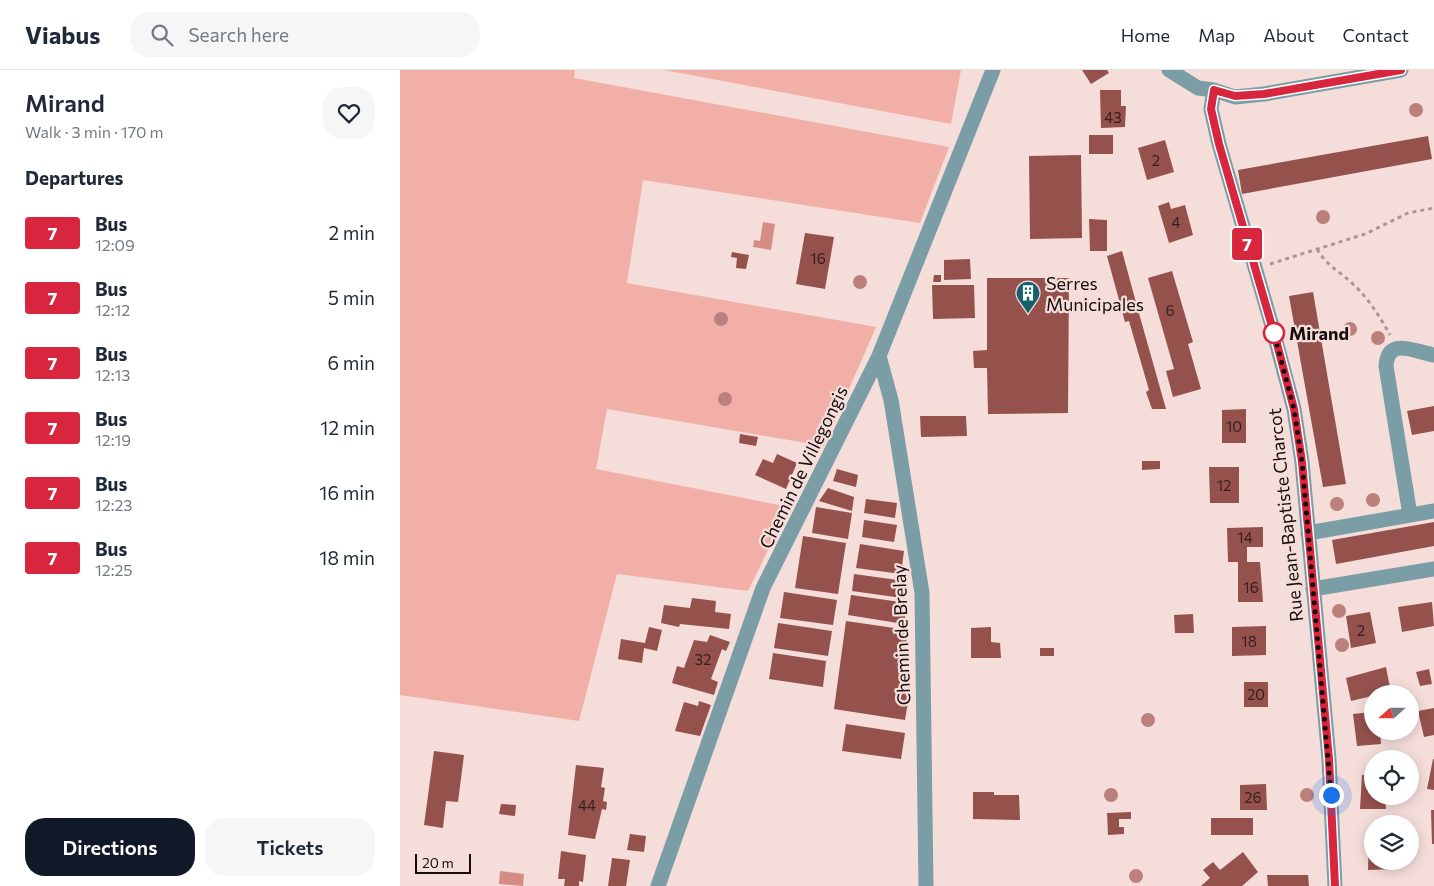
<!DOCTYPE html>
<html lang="en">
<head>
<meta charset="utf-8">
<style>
	:root { --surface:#fff; --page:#f6f6f7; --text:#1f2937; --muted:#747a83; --line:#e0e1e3; --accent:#111827 }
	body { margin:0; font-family:Commissioner,sans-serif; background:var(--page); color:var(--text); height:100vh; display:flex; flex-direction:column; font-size:19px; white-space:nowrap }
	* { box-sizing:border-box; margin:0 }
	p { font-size:16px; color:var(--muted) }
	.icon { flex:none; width:28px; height:28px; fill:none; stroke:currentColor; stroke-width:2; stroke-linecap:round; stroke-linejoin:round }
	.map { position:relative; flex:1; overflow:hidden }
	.sheet { display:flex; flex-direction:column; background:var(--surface); width:400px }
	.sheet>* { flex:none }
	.badge { padding:0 10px; border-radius:4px; font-size:18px; line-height:32px }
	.needle { width:32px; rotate:249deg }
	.controls { position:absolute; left:964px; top:615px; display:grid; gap:10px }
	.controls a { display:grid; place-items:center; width:55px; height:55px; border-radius:50%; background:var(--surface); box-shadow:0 2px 12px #0003; font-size:25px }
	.scale { position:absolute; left:15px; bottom:12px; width:56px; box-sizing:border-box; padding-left:5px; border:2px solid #160e0d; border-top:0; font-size:14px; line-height:18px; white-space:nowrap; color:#160e0d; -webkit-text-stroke:4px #f5ddda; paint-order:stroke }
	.you { position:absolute; width:25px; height:25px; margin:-12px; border:4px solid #fff; border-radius:50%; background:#1a73e8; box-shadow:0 0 0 8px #1a73e833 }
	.map>.badge { position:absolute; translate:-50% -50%; box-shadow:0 0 0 2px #fff }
	h2 { padding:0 25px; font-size:19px; line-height:45px }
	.round { display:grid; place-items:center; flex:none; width:52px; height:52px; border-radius:20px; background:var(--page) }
	.headline { display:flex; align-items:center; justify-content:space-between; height:85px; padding:0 25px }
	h1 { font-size:24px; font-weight:600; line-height:38px }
	.action { display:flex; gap:10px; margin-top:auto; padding:10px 25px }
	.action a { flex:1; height:58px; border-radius:20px; background:var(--accent); color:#fff; font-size:20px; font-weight:600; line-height:58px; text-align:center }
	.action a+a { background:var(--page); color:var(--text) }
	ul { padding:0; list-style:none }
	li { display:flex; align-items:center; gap:15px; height:65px; padding:0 25px }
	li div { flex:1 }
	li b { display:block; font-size:19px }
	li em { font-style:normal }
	li .badge { min-width:55px; font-weight:700; text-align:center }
	header { display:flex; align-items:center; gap:30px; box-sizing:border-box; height:70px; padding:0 25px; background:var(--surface); border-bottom:1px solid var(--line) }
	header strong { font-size:24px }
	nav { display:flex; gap:28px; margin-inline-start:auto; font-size:18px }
	.search { width:350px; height:45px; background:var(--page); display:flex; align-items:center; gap:12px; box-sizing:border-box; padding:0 18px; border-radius:20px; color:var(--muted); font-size:19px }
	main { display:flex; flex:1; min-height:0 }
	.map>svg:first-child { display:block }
	.green { fill:#f2afa8 }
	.water { fill:#d48c85 }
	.building { fill:#95524d }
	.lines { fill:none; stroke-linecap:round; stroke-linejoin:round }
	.path { stroke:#ab9896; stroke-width:3; stroke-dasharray:4 4; stroke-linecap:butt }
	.street { stroke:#7a9da6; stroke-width:15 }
	.tree { fill:#bb807c }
	.line-casing { stroke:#fff; stroke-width:11 }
	.line { stroke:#d7263d; stroke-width:8 }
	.walk { stroke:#160e0d; stroke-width:5; stroke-dasharray:0 9 }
	.stop-dot { fill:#fff; stroke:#d7263d; stroke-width:2.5 }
	.labels { text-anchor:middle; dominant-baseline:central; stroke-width:4.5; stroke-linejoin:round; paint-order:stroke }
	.number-label { font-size:15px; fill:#361f1d }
	.poi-label { font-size:18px; fill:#160e0d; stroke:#f5ddda; text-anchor:start }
	.stop-label { font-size:18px; font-weight:bold; fill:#160e0d; stroke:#f5ddda; text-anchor:start }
	.street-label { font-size:18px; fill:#160e0d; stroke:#f5ddda }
</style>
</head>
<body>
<header>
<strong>Viabus</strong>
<div class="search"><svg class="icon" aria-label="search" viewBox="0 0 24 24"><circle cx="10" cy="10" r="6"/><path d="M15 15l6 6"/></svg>Search here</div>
<nav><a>Home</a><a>Map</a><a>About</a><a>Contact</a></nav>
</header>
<main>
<section class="sheet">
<div class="headline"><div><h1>Mirand</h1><p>Walk · 3 min · 170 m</p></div><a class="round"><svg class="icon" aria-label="heart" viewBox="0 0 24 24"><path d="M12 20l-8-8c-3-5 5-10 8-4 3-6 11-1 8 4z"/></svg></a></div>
<h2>Departures</h2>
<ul>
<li><span class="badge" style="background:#d7263d;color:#fff">7</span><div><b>Bus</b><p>12:09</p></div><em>2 min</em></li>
<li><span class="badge" style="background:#d7263d;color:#fff">7</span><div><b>Bus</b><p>12:12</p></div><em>5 min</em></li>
<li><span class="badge" style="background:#d7263d;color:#fff">7</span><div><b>Bus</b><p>12:13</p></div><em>6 min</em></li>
<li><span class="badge" style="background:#d7263d;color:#fff">7</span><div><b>Bus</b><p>12:19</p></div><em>12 min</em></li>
<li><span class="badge" style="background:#d7263d;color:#fff">7</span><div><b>Bus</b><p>12:23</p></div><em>16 min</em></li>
<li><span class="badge" style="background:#d7263d;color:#fff">7</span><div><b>Bus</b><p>12:25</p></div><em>18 min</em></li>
</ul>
<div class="action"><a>Directions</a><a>Tickets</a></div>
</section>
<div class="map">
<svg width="1034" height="816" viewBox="0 0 1034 816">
	<rect width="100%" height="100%" fill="#f5ddda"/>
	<path class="green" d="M 0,0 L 175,0 L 174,8 L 549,77 L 520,153 L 243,110 L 227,213 L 476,257 L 424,376 L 207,339 L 196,399 L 389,437 L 348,521 L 217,504 L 179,651 L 0,625 Z
		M 264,0 L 561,0 L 551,54 Z"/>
	<path class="water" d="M 363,152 L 375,154 L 371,180 L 353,177 L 354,170 L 360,171 Z
		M 100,801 L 124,804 L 123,816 L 99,814 Z"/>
	<path class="building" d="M 682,0 L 707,0 L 709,3 L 691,14 Z
		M 700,20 L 721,20 L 721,36 L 726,36 L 725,57 L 701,58 Z
		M 689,65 L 713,65 L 713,84 L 689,84 Z
		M 1028,66 L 1032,89 L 842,124 L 838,100 Z
		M 765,70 L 774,102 L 747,110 L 738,78 Z
		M 681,85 L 682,168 L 630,169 L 629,86 Z
		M 769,132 L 771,139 L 785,135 L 793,165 L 769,173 L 758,136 Z
		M 689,149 L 707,150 L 707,181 L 690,181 Z
		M 405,163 L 434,167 L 425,219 L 396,214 Z
		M 722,181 L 740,247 L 766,339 L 752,339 L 746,322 L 749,320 L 729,251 L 725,252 L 707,186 Z
		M 332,182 L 349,185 L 346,199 L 336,198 L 337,188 L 331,187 Z
		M 570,189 L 571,209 L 544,210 L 544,190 Z
		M 772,201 L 793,272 L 788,274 L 801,319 L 773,327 L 766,301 L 774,299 L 748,208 Z
		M 534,205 L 541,205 L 541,212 L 533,212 Z
		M 587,208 L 669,208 L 668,343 L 588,344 L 587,298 L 574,298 L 573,281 L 587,280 Z
		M 532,215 L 574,215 L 575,248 L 533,249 Z
		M 913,222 L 946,414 L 923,417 L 889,226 Z
		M 1034,336 L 1034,361 L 1012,365 L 1007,341 Z
		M 846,339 L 846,373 L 822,373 L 822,340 Z
		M 520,346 L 566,346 L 567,366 L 521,367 Z
		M 340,364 L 358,367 L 356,376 L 339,373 Z
		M 377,384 L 397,393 L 386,419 L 355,405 L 363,389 L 373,393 Z
		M 742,391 L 760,391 L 760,399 L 742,400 Z
		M 809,397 L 839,397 L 839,433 L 810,433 Z
		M 437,399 L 458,405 L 456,417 L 433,411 Z
		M 428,418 L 454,427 L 452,441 L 419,431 Z
		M 466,429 L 497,433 L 495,448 L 464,443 Z
		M 416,437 L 452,443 L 448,469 L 412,463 Z
		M 464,450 L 497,455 L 494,472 L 462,467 Z
		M 1034,452 L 1034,476 L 936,494 L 932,470 Z
		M 863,457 L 863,477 L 847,477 L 847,492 L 860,492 L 863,532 L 838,532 L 838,492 L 828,492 L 827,458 Z
		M 403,466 L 446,473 L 438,524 L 395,518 Z
		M 460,474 L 504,481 L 501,504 L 456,498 Z
		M 454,504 L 505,511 L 502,528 L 452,521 Z
		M 384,522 L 437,530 L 433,555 L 380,548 Z
		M 451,525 L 507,533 L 504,554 L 448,545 Z
		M 292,528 L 316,531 L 315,542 L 331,544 L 329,559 L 280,554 L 279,557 L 261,553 L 264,535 L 290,538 Z
		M 1032,532 L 1034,556 L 1002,562 L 998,537 Z
		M 970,542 L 976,573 L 951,578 L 946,546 Z
		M 793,544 L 794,563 L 775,563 L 774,545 Z
		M 446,551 L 508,560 L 500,613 L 511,614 L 505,650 L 434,639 Z
		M 378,553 L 432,561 L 428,586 L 374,578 Z
		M 866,556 L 866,585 L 832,586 L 832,557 Z
		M 249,557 L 262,560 L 257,581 L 244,578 L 242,593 L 218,589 L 221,569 L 245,573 Z
		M 591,557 L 591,572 L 600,573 L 601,588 L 571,588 L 571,558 Z
		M 310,565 L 330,572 L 326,581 L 322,579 L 311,609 L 318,612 L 314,625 L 272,613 L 277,596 L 284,598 L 294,570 L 307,572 Z
		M 640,578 L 654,578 L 654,586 L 640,586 Z
		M 373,583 L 426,591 L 423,617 L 369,609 Z
		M 986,597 L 991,623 L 972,624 L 972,626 L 951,631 L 946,608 Z
		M 1029,599 L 1032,614 L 1020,616 L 1016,602 Z
		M 844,612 L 868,612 L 868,637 L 844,637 Z
		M 299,631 L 311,635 L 300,666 L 275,661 L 284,632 L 298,636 Z
		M 1034,638 L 1034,665 L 1024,667 L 1018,641 Z
		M 972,642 L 972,661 L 980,661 L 981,674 L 957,676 L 953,644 Z
		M 446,654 L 505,663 L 501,689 L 442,681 Z
		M 34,681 L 64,685 L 58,732 L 46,731 L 43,758 L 24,755 Z
		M 1033,689 L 1034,689 L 1034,720 L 1027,719 Z
		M 176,695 L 204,698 L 201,717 L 205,718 L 203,731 L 207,732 L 206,740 L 202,739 L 195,769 L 168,765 Z
		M 962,705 L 972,705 L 972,726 L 985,726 L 986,739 L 960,739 Z
		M 866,714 L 867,740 L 840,740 L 840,715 Z
		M 573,722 L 594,722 L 594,725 L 619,725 L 620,750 L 573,749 Z
		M 101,734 L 116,735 L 115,746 L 99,744 Z
		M 1031,740 L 1034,740 L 1034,774 L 1032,774 Z
		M 731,742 L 731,749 L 719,749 L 719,757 L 724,757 L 724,764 L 708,765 L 707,743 Z
		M 811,748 L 853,748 L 853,765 L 811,765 Z
		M 230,764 L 246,766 L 244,782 L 227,780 Z
		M 969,765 L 972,765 L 972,791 L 993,791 L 993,799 L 968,800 Z
		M 161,781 L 186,785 L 183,812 L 179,811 L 179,816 L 164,816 L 165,809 L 158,809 Z
		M 843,782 L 858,802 L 842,816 L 801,816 L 810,808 L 803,800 L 813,792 L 820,800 Z
		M 212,788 L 230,790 L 226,816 L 208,816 Z
		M 867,805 L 908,805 L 909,816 L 868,816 Z"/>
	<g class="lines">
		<path class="path" d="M 917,179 C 925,194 940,202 953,214 C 969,229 980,247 990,265
			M 870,194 L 965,164 L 1008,143 L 1034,138"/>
		<path class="street" d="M 769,0 L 798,18 L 814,20 L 835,27 L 864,24 L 1001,0
			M 814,20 L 811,39 L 819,74 L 872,256 L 894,339 L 902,392 L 929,689 L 935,816
			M 479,286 L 491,330 L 522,523 L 526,816
			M 1010,445 L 986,296 C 988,266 1015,282 1034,285
			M 908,463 L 1034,441
			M 913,519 L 1034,499
			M 258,816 L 363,518 L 479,286 L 593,0"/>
	</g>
	<g class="tree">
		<circle cx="1016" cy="40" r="7"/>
		<circle cx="923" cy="147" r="7"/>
		<circle cx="460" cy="212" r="7"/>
		<circle cx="321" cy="249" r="7"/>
		<circle cx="950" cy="259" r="7"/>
		<circle cx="978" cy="268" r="7"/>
		<circle cx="325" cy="329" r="7"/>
		<circle cx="973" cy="430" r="7"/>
		<circle cx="937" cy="434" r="7"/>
		<circle cx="939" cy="541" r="7"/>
		<circle cx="942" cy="575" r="7"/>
		<circle cx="748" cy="650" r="7"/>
		<circle cx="711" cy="725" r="7"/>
		<circle cx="907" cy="725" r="7"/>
		<circle cx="736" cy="806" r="7"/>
	</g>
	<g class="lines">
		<defs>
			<path id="line" d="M 935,816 L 929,689 L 902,392 L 894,339 L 876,270 L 819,74 L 811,39 L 814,20 L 835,26 L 864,24 L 1001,0"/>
		</defs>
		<use href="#line" class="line-casing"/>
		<use href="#line" class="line"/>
		<path class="walk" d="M 874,263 L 872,256 L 894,339 L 902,392 L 931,725"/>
	</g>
	<defs>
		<symbol id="building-pin" viewBox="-11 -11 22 30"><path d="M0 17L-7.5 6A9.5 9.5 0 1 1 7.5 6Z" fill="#16606e" stroke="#f5ddda"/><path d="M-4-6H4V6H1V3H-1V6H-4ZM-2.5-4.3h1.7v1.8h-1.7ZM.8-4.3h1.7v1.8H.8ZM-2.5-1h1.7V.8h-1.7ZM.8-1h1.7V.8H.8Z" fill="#fff"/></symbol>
	</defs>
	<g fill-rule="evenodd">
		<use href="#building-pin" x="614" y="209" width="28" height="38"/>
	</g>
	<circle class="stop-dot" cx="874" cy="263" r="10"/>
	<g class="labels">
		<g class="number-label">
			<text x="713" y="47">43</text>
			<text x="756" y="90">2</text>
			<text x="776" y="152">4</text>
			<text x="418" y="188">16</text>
			<text x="770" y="240">6</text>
			<text x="834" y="356">10</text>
			<text x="824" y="415">12</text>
			<text x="845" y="467">14</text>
			<text x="851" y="517">16</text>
			<text x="961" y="560">2</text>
			<text x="849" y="571">18</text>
			<text x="303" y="589">32</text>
			<text x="856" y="624">20</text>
			<text x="853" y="727">26</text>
			<text x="187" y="735">44</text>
		</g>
		<g class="poi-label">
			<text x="646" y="213">Serres<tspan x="646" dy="21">Municipales</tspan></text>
		</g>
		<g class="stop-label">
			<text x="889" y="263">Mirand</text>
		</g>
		<g class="street-label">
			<text transform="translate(403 397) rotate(-64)">Chemin de Villegongis</text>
			<text transform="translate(885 445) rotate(-96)">Rue Jean-Baptiste Charcot</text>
			<text transform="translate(501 565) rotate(-92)">Chemin de Brelay</text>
		</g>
	</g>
</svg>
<div class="controls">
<a><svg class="needle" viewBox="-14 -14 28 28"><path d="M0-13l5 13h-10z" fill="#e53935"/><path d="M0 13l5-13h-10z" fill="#747a83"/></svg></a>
<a><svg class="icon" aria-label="locate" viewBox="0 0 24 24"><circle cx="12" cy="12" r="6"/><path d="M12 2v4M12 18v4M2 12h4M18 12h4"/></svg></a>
<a><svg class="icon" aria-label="layers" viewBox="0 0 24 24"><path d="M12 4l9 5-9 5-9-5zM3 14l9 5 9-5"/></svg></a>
</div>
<div class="scale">20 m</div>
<div class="you" style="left:931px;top:725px"></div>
<b class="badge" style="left:847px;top:174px;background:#d7263d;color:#fff">7</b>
</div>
</main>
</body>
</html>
